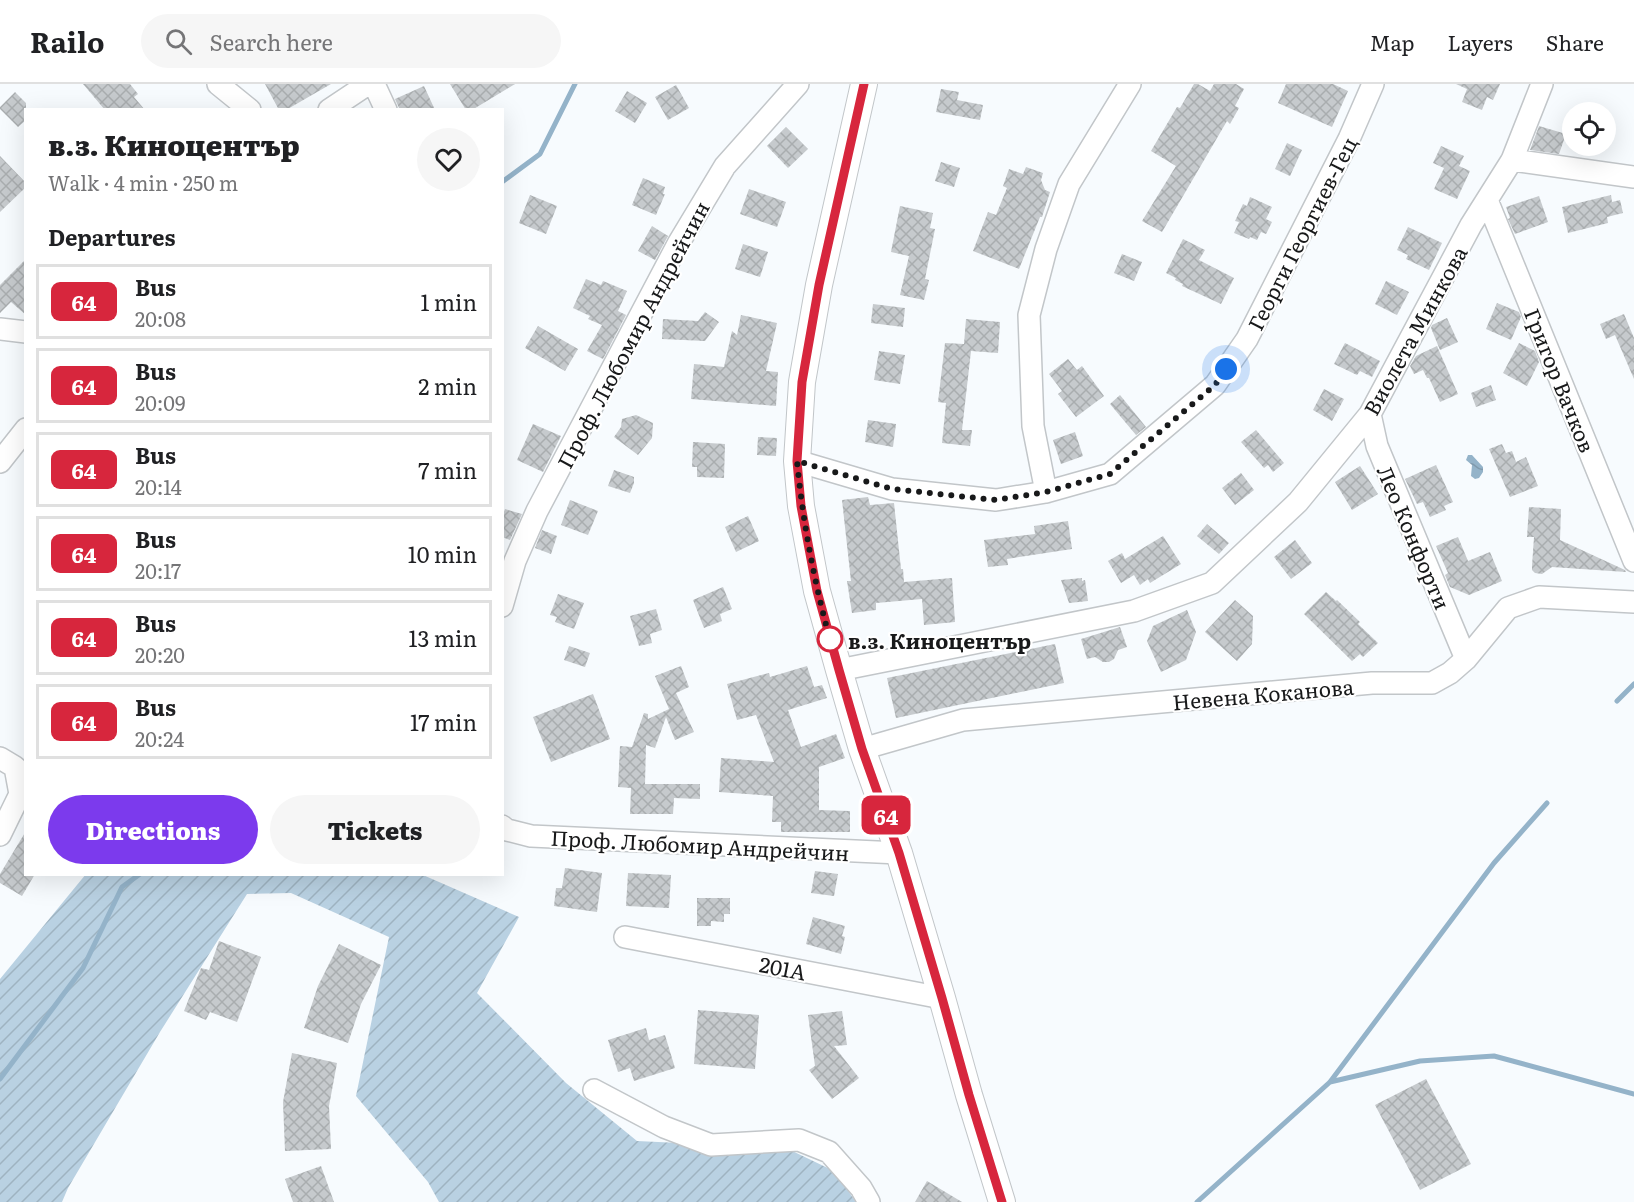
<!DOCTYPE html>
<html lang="en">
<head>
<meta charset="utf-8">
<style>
	:root { --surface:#fff; --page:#f6f6f6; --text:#202124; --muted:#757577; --line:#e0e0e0; --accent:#7c3aed }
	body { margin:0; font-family:Literata,serif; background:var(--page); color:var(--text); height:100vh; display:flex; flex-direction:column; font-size:22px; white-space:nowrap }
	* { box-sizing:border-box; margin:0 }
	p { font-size:20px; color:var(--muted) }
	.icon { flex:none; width:33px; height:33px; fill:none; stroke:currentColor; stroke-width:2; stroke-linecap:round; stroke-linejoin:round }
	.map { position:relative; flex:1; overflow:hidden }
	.panel { position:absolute; left:24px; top:24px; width:480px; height:768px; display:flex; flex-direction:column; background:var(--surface); border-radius:0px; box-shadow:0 6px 24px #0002 }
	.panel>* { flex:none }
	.badge { padding:0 12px; border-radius:9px; font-size:21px; line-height:39px }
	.tools { position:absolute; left:1562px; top:18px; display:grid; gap:12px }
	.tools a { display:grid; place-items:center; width:54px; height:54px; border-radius:50%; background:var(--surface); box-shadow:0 6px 24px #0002; font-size:30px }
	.you { position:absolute; width:30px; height:30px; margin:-15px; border:4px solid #fff; border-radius:50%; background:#1a73e8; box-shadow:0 0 0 9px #1a73e833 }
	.map>.badge { position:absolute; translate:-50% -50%; box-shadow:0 0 0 3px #fff }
	h2 { padding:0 24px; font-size:22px; line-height:54px }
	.round { display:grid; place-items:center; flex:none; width:63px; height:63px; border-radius:32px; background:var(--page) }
	.summary { display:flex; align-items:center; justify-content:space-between; height:102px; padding:0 24px }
	h1 { font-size:28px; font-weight:800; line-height:45px }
	.cta { display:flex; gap:12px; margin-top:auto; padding:12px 24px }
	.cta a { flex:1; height:69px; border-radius:36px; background:var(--accent); color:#fff; font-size:24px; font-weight:800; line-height:69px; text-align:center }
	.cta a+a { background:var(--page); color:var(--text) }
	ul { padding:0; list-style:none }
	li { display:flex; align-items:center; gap:18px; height:75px; margin:0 12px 9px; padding:0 12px; border:3px solid var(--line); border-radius:0px }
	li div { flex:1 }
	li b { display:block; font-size:22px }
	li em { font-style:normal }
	li .badge { min-width:66px; font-weight:700; text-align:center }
	header { display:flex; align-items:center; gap:36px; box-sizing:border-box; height:84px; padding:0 30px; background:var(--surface); border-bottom:2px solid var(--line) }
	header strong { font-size:28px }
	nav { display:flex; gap:33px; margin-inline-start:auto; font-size:21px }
	.search { width:420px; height:54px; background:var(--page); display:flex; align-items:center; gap:15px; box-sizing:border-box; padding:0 21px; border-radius:33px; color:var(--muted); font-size:22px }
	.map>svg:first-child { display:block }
	.garden { fill:url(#garden-furrows) }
	.water { fill:url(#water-waves) }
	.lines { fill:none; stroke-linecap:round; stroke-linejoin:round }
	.stream { stroke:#94b3c9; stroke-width:5 }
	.building { fill:url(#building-cross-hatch) }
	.minor-casing { stroke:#c2c6c9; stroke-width:24 }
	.major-casing { stroke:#c2c6c9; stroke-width:28 }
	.minor { stroke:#fff; stroke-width:21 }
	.major { stroke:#fff; stroke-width:26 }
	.line-casing { stroke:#fff; stroke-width:14 }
	.line { stroke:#d7263d; stroke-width:9 }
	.walk { stroke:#18191a; stroke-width:6; stroke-dasharray:0 10.8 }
	.stop-dot { fill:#fff; stroke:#d7263d; stroke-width:3 }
	.labels { text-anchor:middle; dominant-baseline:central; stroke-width:4.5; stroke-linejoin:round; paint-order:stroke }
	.street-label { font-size:21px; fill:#18191a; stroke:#fff }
	.stop-label { font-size:21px; font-weight:bold; fill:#18191a; stroke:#fff; text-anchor:start }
</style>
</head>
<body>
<header>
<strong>Railo</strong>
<div class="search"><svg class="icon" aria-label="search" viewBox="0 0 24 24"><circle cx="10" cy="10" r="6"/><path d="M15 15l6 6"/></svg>Search here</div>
<nav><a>Map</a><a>Layers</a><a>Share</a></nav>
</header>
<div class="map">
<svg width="1634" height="1118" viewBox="0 0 1634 1118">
	<defs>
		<pattern id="garden-furrows" width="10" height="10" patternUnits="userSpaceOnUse" patternTransform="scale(1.5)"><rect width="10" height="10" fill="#b9d1e2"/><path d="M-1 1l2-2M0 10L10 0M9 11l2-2" fill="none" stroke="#9eb3c1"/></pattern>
		<pattern id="water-waves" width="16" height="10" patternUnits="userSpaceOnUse" patternTransform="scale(1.5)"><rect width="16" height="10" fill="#94b3c9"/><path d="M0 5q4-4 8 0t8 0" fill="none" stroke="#7f99ac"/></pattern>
		<pattern id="building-cross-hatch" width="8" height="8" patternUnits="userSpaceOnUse" patternTransform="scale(1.5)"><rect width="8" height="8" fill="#c6cacd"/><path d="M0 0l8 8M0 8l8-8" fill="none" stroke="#a9adaf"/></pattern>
	</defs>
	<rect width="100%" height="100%" fill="#f7fbfe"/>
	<path class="garden" d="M 86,790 L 423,791 L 519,833 L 477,909 L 566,999 L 637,1057 L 786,1064 L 834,1087 L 856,1118 L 439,1118 L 428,1098 L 356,1012 L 389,853 L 291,809 L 247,810 L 160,948 L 68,1104 L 62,1118 L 0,1118 L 0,895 Z"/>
	<path class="water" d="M 1468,371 L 1472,371 L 1483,383 L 1483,388 L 1479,394 L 1475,395 L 1471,392 L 1472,381 L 1466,376 Z"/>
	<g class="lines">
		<path class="stream" d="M 502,98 L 540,70 L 575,0
			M 1617,617 L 1634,600
			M 0,995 L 83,884 L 122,803 L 140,790
			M 1330,998 L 1420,977 L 1494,972 L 1634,1010
			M 1197,1118 L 1330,998 L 1494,779 L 1547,719"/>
	</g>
	<path class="building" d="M 83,0 L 130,0 L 138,10 L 134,13 L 145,26 L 105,26 Z
		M 265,0 L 331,0 L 286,26 L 279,26 Z
		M 450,0 L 515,0 L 472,26 L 466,26 Z
		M 1194,0 L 1198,0 L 1210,7 L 1214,0 L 1236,0 L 1244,5 L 1235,22 L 1239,24 L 1230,40 L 1227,37 L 1162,148 L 1142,137 L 1176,82 L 1151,67 L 1177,23 L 1180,24 Z
		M 1286,0 L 1333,0 L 1348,7 L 1332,43 L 1278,19 Z
		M 1456,0 L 1500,0 L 1493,16 L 1487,13 L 1482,26 L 1462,18 L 1467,5 Z
		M 676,1 L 689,24 L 668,36 L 655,13 Z
		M 424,2 L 435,26 L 400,26 L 395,15 Z
		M 941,5 L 959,8 L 957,16 L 983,21 L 980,36 L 936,28 Z
		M 627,7 L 647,19 L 635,39 L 615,27 Z
		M 15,8 L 26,19 L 26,36 L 18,43 L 0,25 L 0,23 Z
		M 1539,42 L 1566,50 L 1559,70 L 1530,66 Z
		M 786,43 L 808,65 L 788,84 L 767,62 Z
		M 1287,59 L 1302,66 L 1290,92 L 1275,85 Z
		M 1441,62 L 1464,72 L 1459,82 L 1470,87 L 1457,115 L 1434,105 L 1444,84 L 1433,79 Z
		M 0,72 L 26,99 L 26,103 L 0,128 Z
		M 941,78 L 960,84 L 954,103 L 935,97 Z
		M 1026,83 L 1043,89 L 1041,96 L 1045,106 L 1050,108 L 1042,133 L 1040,133 L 1019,185 L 973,167 L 988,128 L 996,131 L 1007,104 L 1003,102 L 1009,85 L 1023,90 Z
		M 643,94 L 665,103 L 663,110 L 665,110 L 656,131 L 632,121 Z
		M 749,105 L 786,118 L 777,143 L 740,130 Z
		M 530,111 L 557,122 L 546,150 L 519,139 Z
		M 1611,111 L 1612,118 L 1620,116 L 1623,129 L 1607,133 L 1608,139 L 1568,149 L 1562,123 Z
		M 1539,112 L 1548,138 L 1515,150 L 1508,135 L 1510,134 L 1506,123 Z
		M 1250,113 L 1272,123 L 1266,135 L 1272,138 L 1266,150 L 1261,148 L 1257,156 L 1250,153 L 1249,155 L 1234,149 L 1239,138 L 1235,137 L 1243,120 L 1247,122 Z
		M 900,122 L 933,129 L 930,144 L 935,145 L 925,195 L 929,196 L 924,216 L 900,211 L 909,172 L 891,168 Z
		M 652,142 L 668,152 L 655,176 L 638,167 Z
		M 1408,143 L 1442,159 L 1429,186 L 1406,175 L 1408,171 L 1397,166 Z
		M 1183,155 L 1205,166 L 1199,176 L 1234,194 L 1221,220 L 1182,202 L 1183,200 L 1175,196 L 1176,194 L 1166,189 Z
		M 743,160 L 768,168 L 760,193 L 735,185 Z
		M 1122,170 L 1142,178 L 1134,197 L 1114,189 Z
		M 26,175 L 26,231 L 11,218 L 0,229 L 0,201 Z
		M 586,195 L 601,201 L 603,197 L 627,207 L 618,227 L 626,231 L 603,275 L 587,267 L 602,241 L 588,235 L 590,232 L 573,224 Z
		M 1386,197 L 1409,208 L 1397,231 L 1375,220 Z
		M 1497,219 L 1519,228 L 1521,233 L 1511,256 L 1486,245 Z
		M 873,220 L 905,224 L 903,243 L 871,239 Z
		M 705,228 L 719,238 L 705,257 L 662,255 L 663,235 L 698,237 Z
		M 1624,230 L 1634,254 L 1634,295 L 1615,251 L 1606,255 L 1600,240 Z
		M 741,231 L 777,239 L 766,287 L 778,288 L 776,322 L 691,315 L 694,280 L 724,283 L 732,247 L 737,251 Z
		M 1447,234 L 1458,258 L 1440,266 L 1431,244 L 1432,241 Z
		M 966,235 L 1000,238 L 998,269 L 971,267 L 962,346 L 972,346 L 970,362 L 942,359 L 946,319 L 938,318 L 945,259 L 964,260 Z
		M 538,242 L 578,265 L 565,287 L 525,264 Z
		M 1345,259 L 1380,277 L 1372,293 L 1360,287 L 1357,291 L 1334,280 Z
		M 1519,259 L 1535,267 L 1539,278 L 1527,302 L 1503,289 Z
		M 1437,262 L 1458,310 L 1440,318 L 1429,294 L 1427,294 L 1423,286 L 1414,290 L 1410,282 L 1416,272 Z
		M 879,267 L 905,271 L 900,300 L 874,296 Z
		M 1068,275 L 1077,286 L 1082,282 L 1104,312 L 1076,333 L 1058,310 L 1062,307 L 1049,290 Z
		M 1491,301 L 1496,316 L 1476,323 L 1471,309 Z
		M 1324,305 L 1344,315 L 1332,337 L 1313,326 Z
		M 1120,311 L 1146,343 L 1136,351 L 1110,320 Z
		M 636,331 L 653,339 L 652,354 L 638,371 L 614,353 L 621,343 L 622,335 Z
		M 868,336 L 896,340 L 893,363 L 865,358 Z
		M 533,340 L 561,352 L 543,388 L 517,376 Z
		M 1256,346 L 1284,379 L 1273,388 L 1268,381 L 1264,384 L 1241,358 Z
		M 1075,348 L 1083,372 L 1061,380 L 1053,356 Z
		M 758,353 L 777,354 L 776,372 L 757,371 Z
		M 693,358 L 725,360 L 724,394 L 697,393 L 697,383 L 692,383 Z
		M 1502,360 L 1506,369 L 1512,367 L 1516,378 L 1526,373 L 1538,402 L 1510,413 L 1489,365 Z
		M 1436,381 L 1453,418 L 1444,422 L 1446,426 L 1430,433 L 1423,418 L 1417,420 L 1405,395 Z
		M 1360,382 L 1378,410 L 1352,426 L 1335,398 Z
		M 614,386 L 634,393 L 634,399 L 630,409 L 608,402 Z
		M 1241,389 L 1254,406 L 1235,421 L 1222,404 Z
		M 868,413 L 870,421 L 894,419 L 901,485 L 903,485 L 904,498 L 952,494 L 955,538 L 924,541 L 922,515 L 876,519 L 876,526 L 852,529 L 847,497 L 851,497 L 842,416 Z
		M 570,416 L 598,427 L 588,451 L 561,441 Z
		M 1529,423 L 1561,425 L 1560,456 L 1625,486 L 1626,488 L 1552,483 L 1542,490 L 1535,489 L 1532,486 L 1532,482 L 1534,453 L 1527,453 Z
		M 505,425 L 522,430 L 510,456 L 502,453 L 502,433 Z
		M 748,432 L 759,457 L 736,468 L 725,443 Z
		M 1068,437 L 1072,465 L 1007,475 L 1008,481 L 988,483 L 984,456 L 1035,450 L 1034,442 Z
		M 1207,440 L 1229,459 L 1219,470 L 1197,452 Z
		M 542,446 L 557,452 L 551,470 L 535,464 Z
		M 1163,452 L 1181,480 L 1150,499 L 1148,495 L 1140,501 L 1134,491 L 1121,499 L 1108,477 L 1122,469 L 1125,475 Z
		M 1458,453 L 1468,477 L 1490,468 L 1502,497 L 1469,511 L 1450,503 L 1445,491 L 1448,489 L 1436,462 Z
		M 1295,456 L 1312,479 L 1291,495 L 1274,473 Z
		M 1082,494 L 1082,497 L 1085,496 L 1088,517 L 1069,519 L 1061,496 Z
		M 723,503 L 732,525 L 720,530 L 722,537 L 704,544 L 693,516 Z
		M 1326,508 L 1336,517 L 1337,516 L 1360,538 L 1358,540 L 1378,559 L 1363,573 L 1360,570 L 1352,577 L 1304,530 Z
		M 558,510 L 584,519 L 574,545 L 555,538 L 557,533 L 550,531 Z
		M 1235,516 L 1253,532 L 1252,560 L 1237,577 L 1205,548 Z
		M 656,525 L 662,546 L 650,550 L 652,559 L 639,562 L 630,532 Z
		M 1187,526 L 1196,548 L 1186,576 L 1161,588 L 1147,557 L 1153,542 Z
		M 1120,543 L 1127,563 L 1118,566 L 1114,575 L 1109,578 L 1103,578 L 1095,573 L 1087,575 L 1081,555 Z
		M 1055,560 L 1064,599 L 896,634 L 887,594 Z
		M 569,562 L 590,569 L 585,583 L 564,576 Z
		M 681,582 L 689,603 L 676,609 L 694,648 L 675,656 L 666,633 L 655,664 L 646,661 L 645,700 L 700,700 L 700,715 L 674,714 L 673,730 L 630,730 L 631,704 L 618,703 L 620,662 L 632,663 L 644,629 L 648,630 L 648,635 L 669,625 L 655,592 Z
		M 807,582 L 814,603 L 822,601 L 827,614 L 788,626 L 801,663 L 836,650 L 845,674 L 819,683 L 819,726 L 850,727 L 850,748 L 781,748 L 781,738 L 772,738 L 773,712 L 719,708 L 721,674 L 774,678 L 756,631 L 737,636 L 727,600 L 769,589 L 770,593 Z
		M 593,610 L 610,655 L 551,678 L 533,633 Z
		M 26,747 L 26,790 L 35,790 L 22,812 L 0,799 L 0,790 Z
		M 565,784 L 602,789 L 597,828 L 554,822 L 556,804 L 562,804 Z
		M 815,787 L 838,790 L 834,812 L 811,809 Z
		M 628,789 L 671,791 L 669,824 L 626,822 Z
		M 697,814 L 730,814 L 730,830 L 724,830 L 724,838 L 711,837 L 711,842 L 697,842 Z
		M 813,833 L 845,842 L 842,852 L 845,853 L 841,870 L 806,860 Z
		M 219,857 L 261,873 L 237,938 L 210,928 L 206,936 L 184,927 L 201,884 L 209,886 Z
		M 339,860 L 381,881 L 361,920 L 348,959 L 304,944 L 318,902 Z
		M 698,926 L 759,931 L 755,985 L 694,980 Z
		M 842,927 L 847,961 L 834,962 L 859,994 L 832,1015 L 809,986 L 815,982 L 808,931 Z
		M 646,944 L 649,956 L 665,951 L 675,984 L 634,997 L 630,984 L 618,988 L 608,956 Z
		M 292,969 L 337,979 L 329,1022 L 331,1065 L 285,1067 L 283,1018 Z
		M 1426,995 L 1471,1080 L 1420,1106 L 1375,1021 Z
		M 321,1082 L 334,1118 L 293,1118 L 285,1095 Z
		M 927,1097 L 962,1118 L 915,1118 Z"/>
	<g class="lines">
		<defs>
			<path id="minor" d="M 218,0 L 250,26
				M 374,0 L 386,26
				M 329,26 L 368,0
				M 1512,76 L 1634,93
				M 1487,116 L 1634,477
				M 0,245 L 26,248
				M 1370,330 L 1377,362 L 1466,575
				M 797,377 L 892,405 L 996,416 L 1046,408 L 1110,390 L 1215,301 L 1247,255 L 1349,55 L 1373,0
				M 0,378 L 26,345
				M 1046,408 L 1033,342 L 1029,231 L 1046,165 L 1069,100 L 1130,0
				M 502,522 L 515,477 L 537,427 L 678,160 L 725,82 L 798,0
				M 839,586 L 1134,527 L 1212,499 L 1298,418 L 1370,330 L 1471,141 L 1512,76 L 1542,0
				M 862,665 L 963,636 L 1372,599 L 1432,599 L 1450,589 L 1466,575 L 1508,524 L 1539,513 L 1634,518
				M 0,674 L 15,683 L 20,710 L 0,751
				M 502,742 L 507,746 L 531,752 L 899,769
				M 625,853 L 942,914
				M 594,1006 L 664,1043 L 711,1061 L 799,1056 L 829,1068 L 861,1104 L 869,1118"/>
			<path id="major" d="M 864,0 L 819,201 L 802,298 L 797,377 L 801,422 L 817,507 L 839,586 L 862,665 L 899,769 L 942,914 L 969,1011 L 1002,1118"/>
		</defs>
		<use href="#minor" class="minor-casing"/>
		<use href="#major" class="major-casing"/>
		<use href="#minor" class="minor"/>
		<use href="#major" class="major"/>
	</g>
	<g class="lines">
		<defs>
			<path id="line" d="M 864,0 L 819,201 L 802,298 L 797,377 L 801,422 L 817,507 L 839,586 L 862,665 L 899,769 L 942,914 L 969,1011 L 1002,1118"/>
		</defs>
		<use href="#line" class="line-casing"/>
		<use href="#line" class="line"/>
		<path class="walk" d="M 830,555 L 832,563 C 815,502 803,440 797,377 L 892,405 L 996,416 L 1046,408 L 1110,390 L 1215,301 L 1226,285"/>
	</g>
	<circle class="stop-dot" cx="830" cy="555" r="12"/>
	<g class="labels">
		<g class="street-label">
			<text transform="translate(1301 149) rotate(-63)">Георги Георгиев-Гец</text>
			<text transform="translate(1414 246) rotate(-61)">Виолета Минкова</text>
			<text transform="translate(632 250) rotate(-62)">Проф. Любомир Андрейчин</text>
			<text transform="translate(1561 296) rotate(68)">Григор Вачков</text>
			<text transform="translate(1415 453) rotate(67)">Лео Конфорти</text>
			<text transform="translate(1263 609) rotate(-5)">Невена Коканова</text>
			<text transform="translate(700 760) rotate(3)">Проф. Любомир Андрейчин</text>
			<text transform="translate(783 883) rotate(11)">201А</text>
		</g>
		<g class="stop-label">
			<text x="848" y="555">в.з. Киноцентър</text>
		</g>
	</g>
</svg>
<div class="tools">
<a><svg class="icon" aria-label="locate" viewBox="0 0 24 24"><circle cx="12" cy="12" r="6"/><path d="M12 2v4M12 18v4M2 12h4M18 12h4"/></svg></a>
</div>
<div class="you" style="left:1226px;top:285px"></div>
<b class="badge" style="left:886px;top:731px;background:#d7263d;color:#fff">64</b>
<section class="panel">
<div class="summary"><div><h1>в.з. Киноцентър</h1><p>Walk · 4 min · 250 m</p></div><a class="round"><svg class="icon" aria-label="heart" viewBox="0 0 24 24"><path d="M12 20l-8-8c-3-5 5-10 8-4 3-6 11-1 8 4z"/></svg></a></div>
<h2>Departures</h2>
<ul>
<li><span class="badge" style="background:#d7263d;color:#fff">64</span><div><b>Bus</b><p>20:08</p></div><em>1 min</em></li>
<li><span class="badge" style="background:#d7263d;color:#fff">64</span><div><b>Bus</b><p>20:09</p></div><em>2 min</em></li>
<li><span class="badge" style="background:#d7263d;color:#fff">64</span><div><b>Bus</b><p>20:14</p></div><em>7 min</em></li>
<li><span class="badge" style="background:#d7263d;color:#fff">64</span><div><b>Bus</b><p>20:17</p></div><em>10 min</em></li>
<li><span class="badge" style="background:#d7263d;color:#fff">64</span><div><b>Bus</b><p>20:20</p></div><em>13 min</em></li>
<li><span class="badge" style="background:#d7263d;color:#fff">64</span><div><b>Bus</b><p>20:24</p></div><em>17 min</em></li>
</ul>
<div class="cta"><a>Directions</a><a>Tickets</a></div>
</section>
</div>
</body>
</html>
